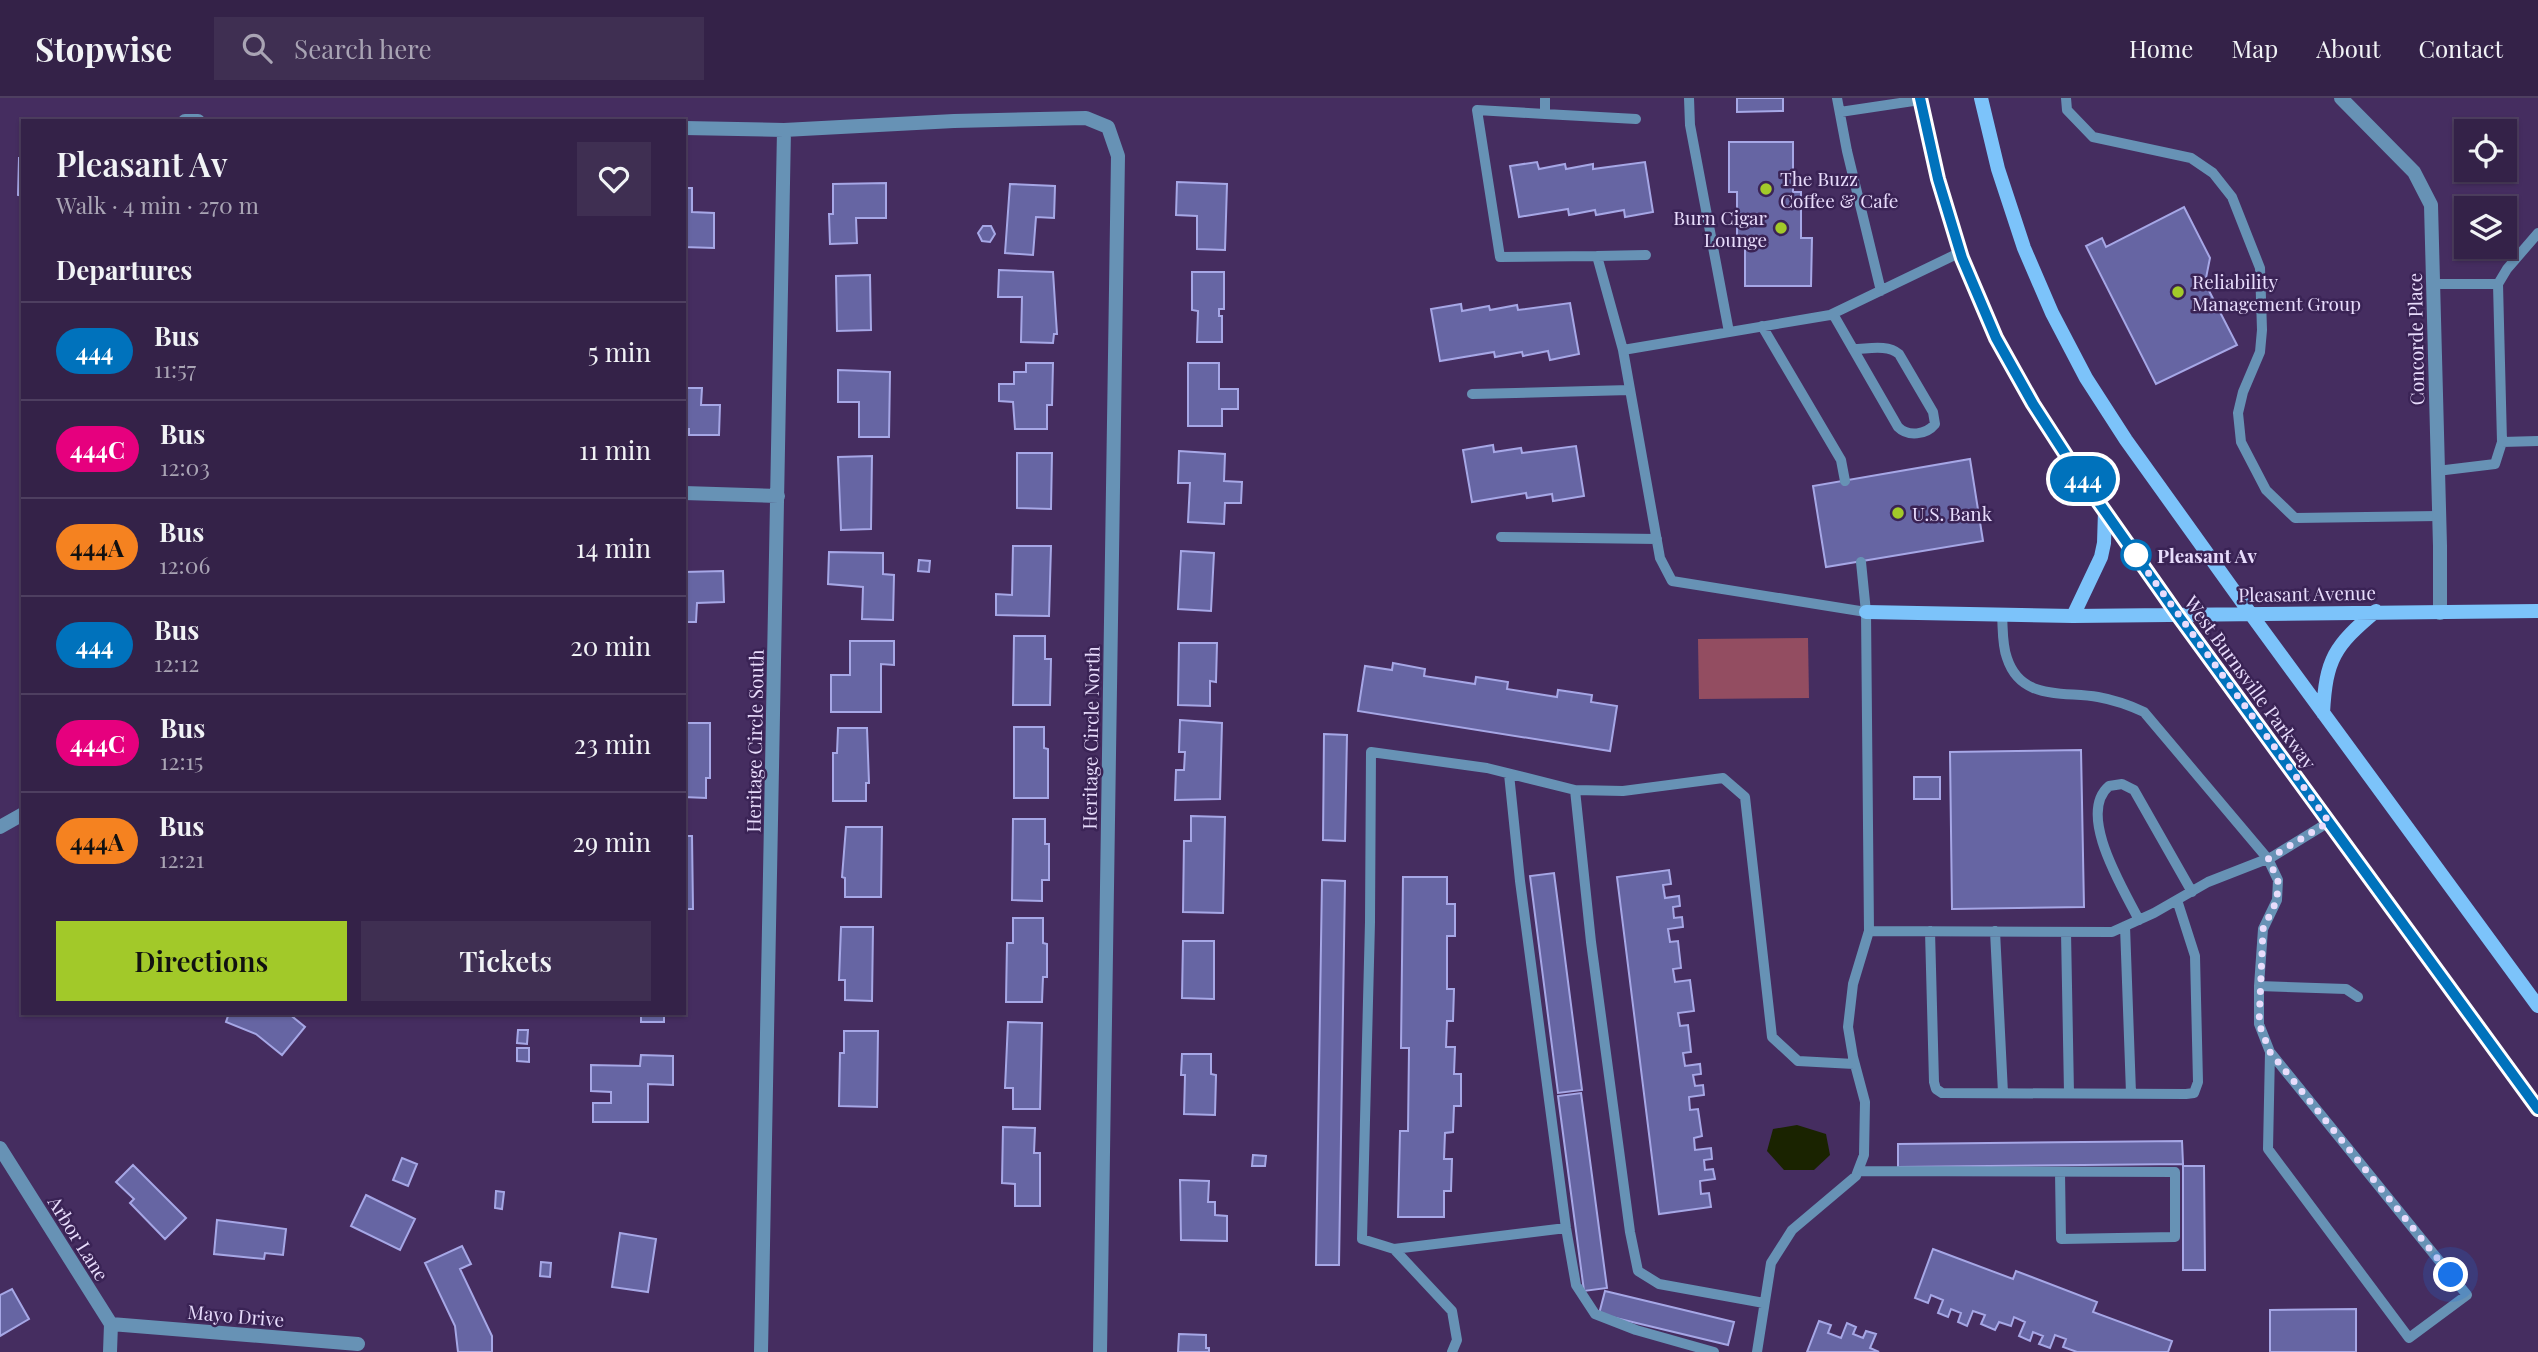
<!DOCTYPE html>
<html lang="en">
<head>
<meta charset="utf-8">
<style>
	:root { --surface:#342248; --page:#3f2f52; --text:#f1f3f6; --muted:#a9a4b4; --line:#4e3f60; --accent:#a2c929 }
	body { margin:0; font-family:"Playfair Display",serif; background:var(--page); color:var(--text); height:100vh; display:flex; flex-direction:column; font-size:26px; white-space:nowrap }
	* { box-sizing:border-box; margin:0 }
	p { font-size:23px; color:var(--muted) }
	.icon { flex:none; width:38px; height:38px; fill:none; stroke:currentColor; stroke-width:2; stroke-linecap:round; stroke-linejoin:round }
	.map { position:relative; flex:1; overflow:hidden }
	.side { position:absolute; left:21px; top:21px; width:665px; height:896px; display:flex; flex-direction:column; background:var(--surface); border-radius:0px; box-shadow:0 2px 5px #0004,0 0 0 2px var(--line) }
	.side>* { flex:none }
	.badge { padding:0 14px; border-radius:23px; font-size:24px; line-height:46px }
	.tools { position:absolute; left:2454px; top:21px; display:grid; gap:14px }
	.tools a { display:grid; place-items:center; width:63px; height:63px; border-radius:0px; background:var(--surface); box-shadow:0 2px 5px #0004,0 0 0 2px var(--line); font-size:35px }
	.you { position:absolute; width:35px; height:35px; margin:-18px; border:5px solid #fff; border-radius:50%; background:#1a73e8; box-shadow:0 0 0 10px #1a73e833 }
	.map>.badge { position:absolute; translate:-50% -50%; box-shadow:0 0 0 4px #fff }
	h2 { padding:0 35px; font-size:26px; line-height:63px }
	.round { display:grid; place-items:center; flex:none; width:74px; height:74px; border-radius:0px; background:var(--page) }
	.summary { display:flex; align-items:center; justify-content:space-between; height:119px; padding:0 35px }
	h1 { font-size:33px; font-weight:600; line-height:52px }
	.primary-button { display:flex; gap:14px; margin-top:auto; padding:14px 35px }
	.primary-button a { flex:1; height:80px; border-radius:0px; background:var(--accent); color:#111; font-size:28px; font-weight:600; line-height:80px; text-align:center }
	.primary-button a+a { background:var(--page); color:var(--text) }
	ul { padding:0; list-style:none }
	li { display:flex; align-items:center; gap:21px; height:98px; padding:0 35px; border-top:2px solid var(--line) }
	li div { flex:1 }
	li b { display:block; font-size:26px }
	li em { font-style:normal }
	li .badge { min-width:77px; font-weight:700; text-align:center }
	header { display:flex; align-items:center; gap:42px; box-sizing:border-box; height:98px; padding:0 35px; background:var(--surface); border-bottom:2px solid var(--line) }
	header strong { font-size:33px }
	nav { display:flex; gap:38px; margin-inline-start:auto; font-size:24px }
	.search { width:490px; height:63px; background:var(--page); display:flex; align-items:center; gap:18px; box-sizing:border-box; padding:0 24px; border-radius:0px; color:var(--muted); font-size:26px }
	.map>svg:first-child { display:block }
	.green { fill:#934d61 }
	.water { fill:#1a2300 }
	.building { fill:#6665a3; stroke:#a6a7e6; stroke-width:2 }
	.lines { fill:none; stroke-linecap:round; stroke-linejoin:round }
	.lane { stroke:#6792b5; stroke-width:10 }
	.street { stroke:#6792b5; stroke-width:14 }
	.secondary { stroke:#7cc3fa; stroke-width:14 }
	.line-casing { stroke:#fff; stroke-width:16 }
	.line { stroke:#0072bc; stroke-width:10 }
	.walk { stroke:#e8dcfc; stroke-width:7; stroke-dasharray:0 12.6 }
	.poi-dot { fill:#a2c929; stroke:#3a2355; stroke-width:2.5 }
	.stop-dot { fill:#fff; stroke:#0072bc; stroke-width:3.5 }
	.labels { text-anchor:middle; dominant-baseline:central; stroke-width:5; stroke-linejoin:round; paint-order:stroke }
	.poi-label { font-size:19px; fill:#e8dcfc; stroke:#3a2355; text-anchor:start }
	.street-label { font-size:19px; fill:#e8dcfc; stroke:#3a2355 }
	.stop-label { font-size:19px; font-weight:bold; fill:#e8dcfc; stroke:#3a2355; text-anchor:start }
</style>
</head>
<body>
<header>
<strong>Stopwise</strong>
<div class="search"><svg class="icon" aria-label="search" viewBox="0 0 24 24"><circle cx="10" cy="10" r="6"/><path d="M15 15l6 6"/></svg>Search here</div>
<nav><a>Home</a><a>Map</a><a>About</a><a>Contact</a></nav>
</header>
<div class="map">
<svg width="2538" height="1254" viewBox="0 0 2538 1254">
	<rect width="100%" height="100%" fill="#452d60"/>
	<path class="green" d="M 1808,540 L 1809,600 L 1699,601 L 1698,541 Z"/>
	<path class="water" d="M 1797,1027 L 1826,1036 L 1830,1057 L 1814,1072 L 1784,1072 L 1767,1053 L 1773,1031 Z"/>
	<path class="building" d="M 1737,0 L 1783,0 L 1783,13 L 1737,14 Z
		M 1729,44 L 1793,44 L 1793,94 L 1801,94 L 1801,140 L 1812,140 L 1811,188 L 1745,188 L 1745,140 L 1737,140 L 1737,94 L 1729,94 Z
		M 19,60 L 23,60 L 23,98 L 18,97 Z
		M 1537,64 L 1539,71 L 1565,66 L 1566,71 L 1593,66 L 1593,71 L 1645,64 L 1653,114 L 1625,119 L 1624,112 L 1596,117 L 1595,112 L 1569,117 L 1568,111 L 1519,119 L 1510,68 Z
		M 1177,84 L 1227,86 L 1225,152 L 1197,151 L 1197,118 L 1176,117 Z
		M 886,85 L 886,120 L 856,120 L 857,145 L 830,146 L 829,116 L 833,116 L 833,86 Z
		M 1010,86 L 1055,88 L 1054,120 L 1036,119 L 1033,157 L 1005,155 Z
		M 684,90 L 692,90 L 692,114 L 714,115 L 714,150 L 684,149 Z
		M 2184,109 L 2210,160 L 2205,185 L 2237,247 L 2156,286 L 2086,148 L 2102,140 L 2106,149 Z
		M 983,128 L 991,128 L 995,136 L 990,144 L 982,143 L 978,135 Z
		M 999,172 L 1053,174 L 1057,236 L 1054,236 L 1053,245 L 1021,244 L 1022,199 L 998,199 Z
		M 1192,174 L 1224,174 L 1224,211 L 1219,211 L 1219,218 L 1222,218 L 1222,244 L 1197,244 L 1198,213 L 1192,212 Z
		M 870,177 L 871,232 L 837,233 L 836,178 Z
		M 1570,205 L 1579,256 L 1550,262 L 1548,253 L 1523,258 L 1522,254 L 1495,259 L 1494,254 L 1440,263 L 1431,211 L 1461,206 L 1462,213 L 1489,208 L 1490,212 L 1517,207 L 1518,212 Z
		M 1026,265 L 1053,265 L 1052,307 L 1047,307 L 1047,331 L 1015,331 L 1013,304 L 999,303 L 999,286 L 1014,286 L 1014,274 L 1026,274 Z
		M 1188,265 L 1219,265 L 1219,291 L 1238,291 L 1238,311 L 1222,311 L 1222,328 L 1188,328 Z
		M 838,272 L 890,274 L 889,339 L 859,339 L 859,304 L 838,304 Z
		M 684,290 L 702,290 L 701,307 L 720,307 L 719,337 L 689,337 L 689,331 L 684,331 Z
		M 1493,347 L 1494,354 L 1521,350 L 1522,355 L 1576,348 L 1584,398 L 1553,403 L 1552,396 L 1527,400 L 1526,395 L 1472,404 L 1463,352 Z
		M 1179,353 L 1225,356 L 1224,383 L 1242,384 L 1241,405 L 1225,405 L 1224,426 L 1188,424 L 1190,385 L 1178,385 Z
		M 1017,355 L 1052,355 L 1051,411 L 1017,410 Z
		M 872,358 L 871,431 L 841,432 L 838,359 Z
		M 1970,361 L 1983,443 L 1826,469 L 1813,388 Z
		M 1013,448 L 1051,448 L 1049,518 L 996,517 L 996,496 L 1012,497 Z
		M 1181,453 L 1214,455 L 1211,513 L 1178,511 Z
		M 829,454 L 883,455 L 883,476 L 894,477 L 893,522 L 862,521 L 863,489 L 828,486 Z
		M 919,462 L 930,463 L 929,474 L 918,473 Z
		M 723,473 L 724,504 L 697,505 L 696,524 L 684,524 L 684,474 Z
		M 1014,538 L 1045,538 L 1045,561 L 1051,561 L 1050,607 L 1013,607 Z
		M 850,543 L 894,543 L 894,567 L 881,566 L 881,614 L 831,614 L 831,577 L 850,577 Z
		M 1179,545 L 1217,545 L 1216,584 L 1210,583 L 1210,608 L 1178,607 Z
		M 1393,565 L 1425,571 L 1424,578 L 1475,586 L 1476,579 L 1508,584 L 1507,591 L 1557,599 L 1558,592 L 1592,597 L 1591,604 L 1617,608 L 1610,653 L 1358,613 L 1365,568 L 1392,572 Z
		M 1180,622 L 1222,625 L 1220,701 L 1175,702 L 1176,672 L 1184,672 L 1185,654 L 1179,654 Z
		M 684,625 L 710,625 L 710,680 L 706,680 L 706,700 L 684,699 Z
		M 1014,629 L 1044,629 L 1044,650 L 1048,651 L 1048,700 L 1014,700 Z
		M 838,630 L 867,630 L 869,685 L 866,685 L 866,703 L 833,703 L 833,655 L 837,655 Z
		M 1324,636 L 1347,637 L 1345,743 L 1323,742 Z
		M 2081,652 L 2084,809 L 1952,811 L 1950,654 Z
		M 1914,679 L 1940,679 L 1940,701 L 1914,701 Z
		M 1191,718 L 1225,719 L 1223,815 L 1183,814 L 1184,743 L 1191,743 Z
		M 1013,721 L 1045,721 L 1045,746 L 1049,746 L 1049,782 L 1042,782 L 1042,803 L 1012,802 Z
		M 846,729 L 882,729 L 881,799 L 845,799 L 845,780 L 842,779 Z
		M 684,738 L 692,738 L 693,811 L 684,811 Z
		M 1669,772 L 1671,786 L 1663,787 L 1665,800 L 1679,798 L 1680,808 L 1673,809 L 1674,820 L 1682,819 L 1683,829 L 1668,831 L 1670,844 L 1678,843 L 1681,870 L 1673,871 L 1675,884 L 1690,882 L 1694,913 L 1678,915 L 1680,928 L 1688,927 L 1691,954 L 1683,955 L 1685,968 L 1700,966 L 1701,976 L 1693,977 L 1695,988 L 1703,987 L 1704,997 L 1689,999 L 1690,1012 L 1698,1011 L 1702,1038 L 1694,1040 L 1695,1052 L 1711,1050 L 1712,1061 L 1704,1062 L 1705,1072 L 1713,1071 L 1715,1081 L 1700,1083 L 1701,1096 L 1709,1095 L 1711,1109 L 1659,1116 L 1617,779 Z
		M 1554,775 L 1582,992 L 1558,995 L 1530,778 Z
		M 1403,779 L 1447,779 L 1447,806 L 1455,806 L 1455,838 L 1447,838 L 1447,891 L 1454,891 L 1453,923 L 1447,923 L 1446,949 L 1455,949 L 1454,976 L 1461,976 L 1461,1008 L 1454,1008 L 1453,1034 L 1445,1035 L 1444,1061 L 1452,1061 L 1451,1093 L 1444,1093 L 1444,1119 L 1398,1119 L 1400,1033 L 1408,1033 L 1409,950 L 1401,950 Z
		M 1322,782 L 1345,783 L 1339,1167 L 1316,1167 Z
		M 1013,820 L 1043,820 L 1043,845 L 1047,846 L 1047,879 L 1043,879 L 1042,904 L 1006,904 L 1007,845 L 1013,845 Z
		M 841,829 L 873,829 L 872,903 L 845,902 L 845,882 L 839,882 Z
		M 1183,843 L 1214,843 L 1214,901 L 1182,900 Z
		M 229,915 L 288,915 L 305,929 L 282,957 L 256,936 L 226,924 Z
		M 641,915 L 664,915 L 664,924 L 641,924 Z
		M 1008,924 L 1042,925 L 1040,1011 L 1013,1011 L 1013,990 L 1005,990 Z
		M 518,932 L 528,932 L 527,946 L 517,945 Z
		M 844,933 L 878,933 L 877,1009 L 839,1008 L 840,955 L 844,955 Z
		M 517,950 L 529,950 L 529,964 L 517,963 Z
		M 1182,956 L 1211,956 L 1211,976 L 1216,977 L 1215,1017 L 1184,1016 L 1185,977 L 1181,977 Z
		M 641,957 L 673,958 L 673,987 L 648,986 L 648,1024 L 593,1024 L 593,1005 L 611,1005 L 611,994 L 591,993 L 591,967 L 640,968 Z
		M 1581,995 L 1607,1190 L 1584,1193 L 1558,998 Z
		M 1003,1029 L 1035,1030 L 1034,1055 L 1040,1055 L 1040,1108 L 1015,1108 L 1015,1086 L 1002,1085 Z
		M 2182,1043 L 2183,1066 L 1898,1069 L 1898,1046 Z
		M 1253,1057 L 1266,1058 L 1265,1068 L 1252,1068 Z
		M 402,1060 L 417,1066 L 408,1088 L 393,1082 Z
		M 133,1067 L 186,1120 L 165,1141 L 130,1105 L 134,1101 L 116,1084 Z
		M 2183,1068 L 2204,1068 L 2205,1172 L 2183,1172 Z
		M 1180,1082 L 1209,1083 L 1208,1104 L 1215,1104 L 1215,1117 L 1227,1118 L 1227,1143 L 1181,1142 Z
		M 496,1093 L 504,1094 L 502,1111 L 495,1110 Z
		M 366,1097 L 415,1121 L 400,1152 L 351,1128 Z
		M 217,1122 L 286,1131 L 283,1157 L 265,1155 L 264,1161 L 214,1156 Z
		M 620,1135 L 656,1141 L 648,1194 L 612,1189 Z
		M 462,1148 L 471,1166 L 460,1171 L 492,1238 L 492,1254 L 458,1254 L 455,1228 L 425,1165 Z
		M 1933,1151 L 2013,1181 L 2016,1173 L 2097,1204 L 2093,1214 L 2172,1243 L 2168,1254 L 2077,1254 L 2063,1249 L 2066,1241 L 2055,1237 L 2050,1250 L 2039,1246 L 2043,1238 L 2033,1234 L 2030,1243 L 2019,1238 L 2025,1224 L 2014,1219 L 2011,1228 L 1999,1224 L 1995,1232 L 1981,1226 L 1985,1217 L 1973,1213 L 1967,1228 L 1958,1224 L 1961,1215 L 1951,1211 L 1948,1219 L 1938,1215 L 1943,1202 L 1931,1197 L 1928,1205 L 1915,1200 Z
		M 541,1164 L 551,1165 L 550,1179 L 540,1178 Z
		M 12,1191 L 29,1221 L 0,1238 L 0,1197 Z
		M 1605,1193 L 1734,1224 L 1728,1247 L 1599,1216 Z
		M 2356,1211 L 2356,1254 L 2270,1254 L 2270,1212 Z
		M 1819,1223 L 1831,1227 L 1828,1235 L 1841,1240 L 1847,1225 L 1856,1229 L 1853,1236 L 1863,1240 L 1866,1233 L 1876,1236 L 1870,1250 L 1879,1254 L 1807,1254 Z
		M 1179,1236 L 1206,1237 L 1206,1250 L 1209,1250 L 1209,1254 L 1178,1254 Z"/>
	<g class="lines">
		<path class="lane" d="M 1545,0 L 1545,16 L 1477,12 L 1500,159 L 1597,158 L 1623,252 L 1830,217 L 1961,154
			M 1689,0 L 1690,27 L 1729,234
			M 1837,0 L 1847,53 L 1881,193
			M 2066,0 L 2067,12 L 2093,39 L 2191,60 L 2213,75 L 2232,99 L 2260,170 L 2262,232 L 2260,254 L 2243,294 L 2238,315 L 2241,344 L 2266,392 L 2295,420 L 2438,418
			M 1840,14 L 1920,2
			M 1545,16 L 1636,21
			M 1597,158 L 1646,157
			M 2433,186 L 2498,186 L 2502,344
			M 2498,186 L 2507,171 L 2538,135
			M 1833,216 L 1898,329 C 1908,339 1926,337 1935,326 L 1933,314 L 1899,256 C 1887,246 1868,251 1853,251
			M 1762,228 L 1841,362 L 1845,383
			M 1623,252 L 1660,460 L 1672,483 L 1866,514
			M 1472,296 L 1630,292
			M 2437,373 L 2495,366 L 2502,344 L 2538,343
			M 1501,439 L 1657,441
			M 2002,517 C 2003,530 2002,547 2007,560 C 2021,603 2063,593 2098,599 C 2115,602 2129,607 2144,614 L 2268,761 L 2278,782 L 2277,802 L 2263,831 L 2259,888 L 2346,891 L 2358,899
			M 1509,676 L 1520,783 L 1566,1130 L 1576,1187 L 1595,1216 L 1636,1232 L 1714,1254
			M 1575,692 L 1591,844 L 1630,1134 L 1638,1173 L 1659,1186 L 1764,1205
			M 2139,822 C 2124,792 2076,716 2109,688 L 2122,686 L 2134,692 L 2192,794
			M 2125,828 L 2131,995
			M 1869,833 L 2112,834 L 2154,815 L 2208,784 L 2272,759 L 2329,724
			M 1930,833 L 1934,984 L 1936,991 L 1942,995 L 2186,996 L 2194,995 L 2198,984 L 2195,858 L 2177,802
			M 1995,833 L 2003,995
			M 2066,834 L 2069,995
			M 2259,888 L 2259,926 L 2270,954 L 2467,1197 L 2409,1240 L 2268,1051 L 2270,954
			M 1858,1073 L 2175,1074 L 2175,1139 L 2061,1141 L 2060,1074
			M 1394,1151 L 1566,1130
			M 1452,1254 L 1457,1242 L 1452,1213 L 1394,1151 L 1362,1141 L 1370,824 L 1371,654 L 1487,670 L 1575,692 L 1623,693 L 1723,680 L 1745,699 L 1772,939 L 1798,963 L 1854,966
			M 1757,1254 L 1771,1165 L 1792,1132 L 1856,1078 L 1864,1057 L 1865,1004 L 1853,959 L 1848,929 L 1853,886 L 1869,833 L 1866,514 L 1861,464"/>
		<path class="street" d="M 2341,0 L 2414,74 L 2431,107 L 2440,448 L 2440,515
			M 185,23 L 198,23
			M 684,30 L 784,32 L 954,23 L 1086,20 L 1108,29 L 1118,58 L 1100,1254
			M 684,395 L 778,398
			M 0,729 L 23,716
			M 0,1050 L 111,1226 L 110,1254
			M 111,1226 L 358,1246
			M 761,1254 L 784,32"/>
		<path class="secondary" d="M 1920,0 L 1938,81 L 1962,160 L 1996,240 L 2033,306 L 2073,368 L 2177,516 L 2538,1011
			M 1981,0 L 1998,71 L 2024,150 L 2052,215 L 2086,280 L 2126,342 L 2250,515 L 2538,908
			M 1866,514 L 2073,518 L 2538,513
			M 2073,518 L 2101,459 L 2104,445 L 2105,413
			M 2323,615 C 2326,561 2334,548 2376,513"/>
	</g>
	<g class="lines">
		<defs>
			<path id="line" d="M 1920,0 L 1938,81 L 1962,160 L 1996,240 L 2033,306 L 2073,368 L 2177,516 L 2538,1011"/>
		</defs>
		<use href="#line" class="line-casing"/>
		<use href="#line" class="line"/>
		<path class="walk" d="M 2136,457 L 2131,451 L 2329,724 L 2268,761 L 2278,782 L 2277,802 L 2263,831 L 2259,926 L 2270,954 L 2451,1177"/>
	</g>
	<g class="poi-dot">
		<circle cx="1766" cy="91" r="7"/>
		<circle cx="1781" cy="130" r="7"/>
		<circle cx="2178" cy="194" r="7"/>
		<circle cx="1898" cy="415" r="7"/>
	</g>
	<circle class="stop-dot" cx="2136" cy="457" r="14"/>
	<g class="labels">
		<g class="poi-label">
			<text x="1780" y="80">The Buzz<tspan x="1780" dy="22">Coffee &amp; Cafe</tspan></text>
			<text x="1767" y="119" text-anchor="end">Burn Cigar<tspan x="1767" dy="22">Lounge</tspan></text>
			<text x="2192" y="183">Reliability<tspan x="2192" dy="22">Management Group</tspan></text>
			<text x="1912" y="415">U.S. Bank</text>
		</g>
		<g class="street-label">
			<text transform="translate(2415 241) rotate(-91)">Concorde Place</text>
			<text transform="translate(2307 495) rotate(-1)">Pleasant Avenue</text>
			<text transform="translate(2251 584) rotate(54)">West Burnsville Parkway</text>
			<text transform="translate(1090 640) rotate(-89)">Heritage Circle North</text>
			<text transform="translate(754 643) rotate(-89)">Heritage Circle South</text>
			<text transform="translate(79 1140) rotate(58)">Arbor Lane</text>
			<text transform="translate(236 1217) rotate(5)">Mayo Drive</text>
		</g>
		<g class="stop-label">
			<text x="2157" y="457">Pleasant Av</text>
		</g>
	</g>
</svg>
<div class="tools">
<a><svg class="icon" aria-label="locate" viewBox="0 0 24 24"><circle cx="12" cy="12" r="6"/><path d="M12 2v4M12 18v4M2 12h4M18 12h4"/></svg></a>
<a><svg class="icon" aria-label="layers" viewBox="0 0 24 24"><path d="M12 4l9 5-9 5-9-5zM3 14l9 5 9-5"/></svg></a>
</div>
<div class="you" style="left:2451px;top:1177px"></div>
<b class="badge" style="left:2083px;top:381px;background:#0072bc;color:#fff">444</b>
<section class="side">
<div class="summary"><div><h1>Pleasant Av</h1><p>Walk · 4 min · 270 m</p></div><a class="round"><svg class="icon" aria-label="heart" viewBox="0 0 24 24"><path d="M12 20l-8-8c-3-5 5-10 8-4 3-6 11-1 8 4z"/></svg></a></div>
<h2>Departures</h2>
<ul>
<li><span class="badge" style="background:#0072bc;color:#fff">444</span><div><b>Bus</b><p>11:57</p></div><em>5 min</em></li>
<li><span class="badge" style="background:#e6007e;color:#fff">444C</span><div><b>Bus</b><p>12:03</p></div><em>11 min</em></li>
<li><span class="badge" style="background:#f58220;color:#111">444A</span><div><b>Bus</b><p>12:06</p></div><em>14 min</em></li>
<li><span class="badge" style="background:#0072bc;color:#fff">444</span><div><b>Bus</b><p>12:12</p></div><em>20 min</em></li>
<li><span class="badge" style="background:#e6007e;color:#fff">444C</span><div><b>Bus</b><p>12:15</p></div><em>23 min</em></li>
<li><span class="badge" style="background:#f58220;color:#111">444A</span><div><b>Bus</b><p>12:21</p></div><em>29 min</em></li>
</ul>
<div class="primary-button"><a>Directions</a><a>Tickets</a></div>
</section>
</div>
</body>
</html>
